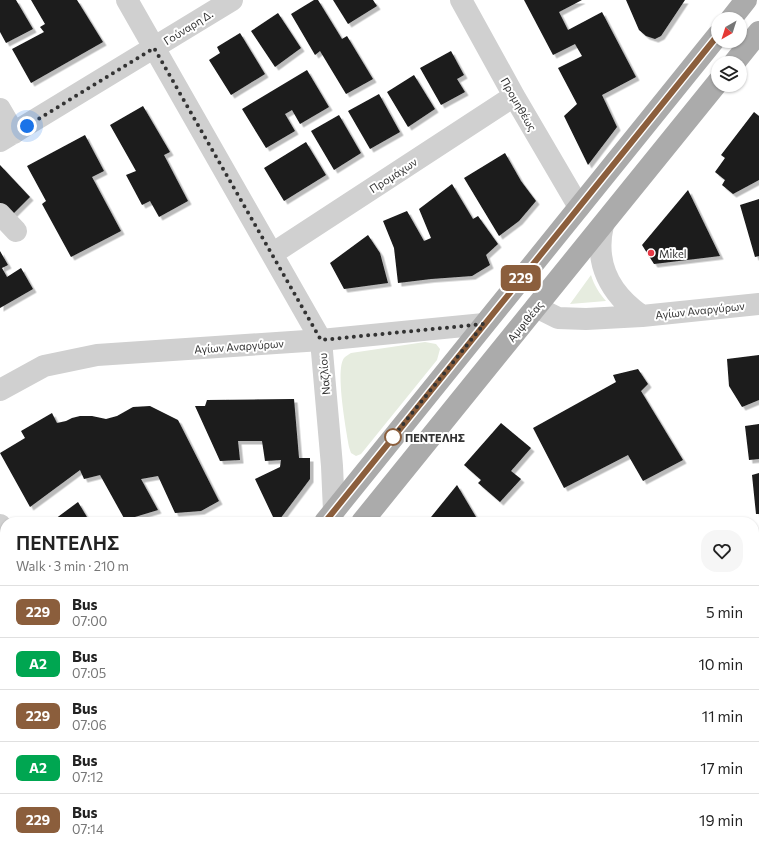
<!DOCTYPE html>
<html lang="en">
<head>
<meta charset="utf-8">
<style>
	:root { --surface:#fff; --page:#f6f6f6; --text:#222; --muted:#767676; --line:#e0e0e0 }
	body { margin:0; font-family:Commissioner,sans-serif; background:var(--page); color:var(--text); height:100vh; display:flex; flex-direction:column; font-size:15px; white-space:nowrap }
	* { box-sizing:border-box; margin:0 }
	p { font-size:13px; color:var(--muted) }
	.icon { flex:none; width:22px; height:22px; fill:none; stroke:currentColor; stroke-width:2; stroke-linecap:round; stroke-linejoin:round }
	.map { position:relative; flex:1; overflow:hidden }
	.sheet { position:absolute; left:0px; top:517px; width:759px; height:336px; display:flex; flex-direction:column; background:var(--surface); border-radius:16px 16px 0 0; box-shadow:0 1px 3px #0004 }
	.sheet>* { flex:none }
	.badge { padding:0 8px; border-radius:6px; font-size:14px; line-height:26px }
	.needle { width:26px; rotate:219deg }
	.tools { position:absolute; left:711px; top:12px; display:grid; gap:8px }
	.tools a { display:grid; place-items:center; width:36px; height:36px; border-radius:50%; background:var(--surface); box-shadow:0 1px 3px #0004; font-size:20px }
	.you { position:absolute; width:20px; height:20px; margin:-10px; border:3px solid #fff; border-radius:50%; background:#1a73e8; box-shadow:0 0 0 6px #1a73e833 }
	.map>.badge { position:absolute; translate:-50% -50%; box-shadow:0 0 0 2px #fff }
	.round { display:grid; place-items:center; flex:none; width:42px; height:42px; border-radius:16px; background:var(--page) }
	.summary { display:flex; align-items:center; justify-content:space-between; height:68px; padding:0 16px }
	h1 { font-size:19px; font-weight:600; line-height:30px }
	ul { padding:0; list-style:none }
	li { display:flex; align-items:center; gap:12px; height:52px; padding:0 16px; border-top:1px solid var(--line) }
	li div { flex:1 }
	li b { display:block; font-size:15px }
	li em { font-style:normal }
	li .badge { min-width:44px; font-weight:700; text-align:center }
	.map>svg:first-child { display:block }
	.green { fill:#e6ecdf }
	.building { fill:#1a1a1a; filter:url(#shadow) }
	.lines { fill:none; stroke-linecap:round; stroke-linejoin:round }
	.minor { stroke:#d0d0d0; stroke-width:22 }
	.major { stroke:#ababab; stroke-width:22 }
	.line-casing { stroke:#fff; stroke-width:9 }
	.line { stroke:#8b5e3c; stroke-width:6 }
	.walk { stroke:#333; stroke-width:4; stroke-dasharray:0 7.2 }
	.poi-dot { fill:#e63946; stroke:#fff; stroke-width:1.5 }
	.stop-dot { fill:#fff; stroke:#8b5e3c; stroke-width:2 }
	.labels { text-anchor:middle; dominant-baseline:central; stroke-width:4; stroke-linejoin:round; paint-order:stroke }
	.street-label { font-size:11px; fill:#333; stroke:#fff }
	.poi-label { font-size:11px; fill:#333; stroke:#fff; text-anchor:start }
	.stop-label { font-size:11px; font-weight:bold; fill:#333; stroke:#fff; text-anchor:start }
</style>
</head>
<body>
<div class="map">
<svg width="759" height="853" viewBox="0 0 759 853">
	<defs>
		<filter id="shadow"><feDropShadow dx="3.5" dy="3.5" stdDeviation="0" flood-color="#0004"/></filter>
	</defs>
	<rect width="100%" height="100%" fill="#fff"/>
	<path class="green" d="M 591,275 C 594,285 599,293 606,301 L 570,304 Z
		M 425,342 L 436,344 L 440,349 L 437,360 L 361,454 L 356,456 L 351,453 L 349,447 C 346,430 335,370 344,358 C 346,356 349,354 351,353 Z"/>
	<path class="building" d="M 0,0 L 16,0 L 33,29 L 6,43 L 0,32 Z
		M 31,0 L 77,0 L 103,42 L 31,83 L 12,49 L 44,32 L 40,27 L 45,24 Z
		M 314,0 L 318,0 L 342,39 L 347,36 L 373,79 L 346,94 L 320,51 L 315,55 L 291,14 Z
		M 333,0 L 373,0 L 377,6 L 348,24 Z
		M 524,0 L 582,0 L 559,12 L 568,30 L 602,12 L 636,77 L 602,95 L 617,127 L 588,165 L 564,116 L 577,104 L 558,68 L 582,56 L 575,44 L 553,55 Z
		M 626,0 L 685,0 L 661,36 L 655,39 L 646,36 L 639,30 Z
		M 278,13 L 301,48 L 275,67 L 251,31 Z
		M 240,33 L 265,74 L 231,95 L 209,60 L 220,53 L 217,47 Z
		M 451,51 L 464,75 L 457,79 L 465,92 L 441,105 L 420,68 Z
		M 307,70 L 329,107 L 300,124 L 292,110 L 285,114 L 295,131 L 266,148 L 242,109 Z
		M 414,75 L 435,109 L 408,127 L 387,92 Z
		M 379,94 L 400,132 L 370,149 L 348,111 Z
		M 143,106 L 170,152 L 164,155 L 188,201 L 159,217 L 150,201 L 142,205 L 126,175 L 136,171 L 110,125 Z
		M 754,112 L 759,116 L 759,180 L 733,194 L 722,185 L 725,180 L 715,172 L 725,158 L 721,155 Z
		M 339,115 L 361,153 L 334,170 L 311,131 Z
		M 85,135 L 104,171 L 92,177 L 121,231 L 71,257 L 42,204 L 46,201 L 27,166 Z
		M 306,142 L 326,175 L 284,201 L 264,168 Z
		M 505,153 L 521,181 L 536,201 L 519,221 L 499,236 L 464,178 Z
		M 0,165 L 30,197 L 8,219 L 0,211 Z
		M 452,184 L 473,219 L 478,216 L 498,244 L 486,255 L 490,265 L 472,276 L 431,279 L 398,283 L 394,248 L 383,221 L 407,211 L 424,241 L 431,238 L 419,209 Z
		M 688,190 L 720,256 L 654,264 L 642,245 Z
		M 759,199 L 759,256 L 755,257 L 740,205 Z
		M 368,235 L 380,253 L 388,283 L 344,289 L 330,263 Z
		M 0,251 L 8,265 L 2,268 L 7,277 L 21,268 L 33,289 L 0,308 Z
		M 759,355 L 759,400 L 742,407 L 729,386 L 727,359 Z
		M 638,369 L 648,384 L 641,391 L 683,460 L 643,481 L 628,455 L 564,488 L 533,428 L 616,382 L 613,375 Z
		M 294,399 L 299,458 L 310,458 L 310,479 L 280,519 L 274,519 L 255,479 L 280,467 L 281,460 L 265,461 L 262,441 L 238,441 L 240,460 L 220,461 L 195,406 L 205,406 L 207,400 Z
		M 150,406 L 178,420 L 219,501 L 201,511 L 175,513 L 158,476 L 141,479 L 158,510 L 125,520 L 100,475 L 84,479 L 80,470 L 30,507 L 0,453 L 25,438 L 21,431 L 52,413 L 57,423 L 66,421 L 72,418 L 80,416 L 92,416 L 106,419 L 117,416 L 133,407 Z
		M 501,423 L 531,448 L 511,471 L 521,479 L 500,502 L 478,483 L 481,480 L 464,465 Z
		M 759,424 L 759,459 L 749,460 L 745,426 Z
		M 759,473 L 759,514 L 756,514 L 752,475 Z
		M 457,485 L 479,522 L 427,522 Z
		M 78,502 L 90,522 L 51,522 Z
		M 5,670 L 5,753 L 0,741 L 0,673 Z
		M 0,797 L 5,808 L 5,841 L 0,847 Z
		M 218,848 L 305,848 L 294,853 L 220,853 Z
		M 428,848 L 463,848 L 463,853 L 428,853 Z
		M 581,848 L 636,848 L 636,853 L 582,853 Z"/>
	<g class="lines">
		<path class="minor" d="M 127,0 L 321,340 L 332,466 L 334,511
			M 461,0 L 514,96 L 579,207
			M 0,109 L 14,133
			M 0,141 L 232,0
			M 0,214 L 16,231
			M 603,225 C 594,263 610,294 642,316
			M 272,254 L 514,96
			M 536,307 L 558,318 L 586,319 L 642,316 L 759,304
			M 0,390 L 44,366 L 97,355 L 321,340 L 484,324
			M 0,525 L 5,535
			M 0,627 L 5,624
			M 754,683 L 759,683
			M 391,848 L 392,853
			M 33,853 L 37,848
			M 129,853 L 133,848"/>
		<path class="major" d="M 731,19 L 746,0
			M 734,63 L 759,32
			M 325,522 L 718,35
			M 362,522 L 718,82
			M 62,853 L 66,848
			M 94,853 L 98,848"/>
	</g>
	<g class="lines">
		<defs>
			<path id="line" d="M 325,522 L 718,35"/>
		</defs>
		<use href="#line" class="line-casing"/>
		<use href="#line" class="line"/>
		<path class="walk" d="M 27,126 L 154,48 L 321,340 L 484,324 L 392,438 L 393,437"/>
	</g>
	<circle class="poi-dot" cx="651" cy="253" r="4"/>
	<circle class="stop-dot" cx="393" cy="437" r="8"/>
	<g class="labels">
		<g class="street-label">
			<text transform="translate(188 27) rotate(-32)">Γούναρη Δ.</text>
			<text transform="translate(519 104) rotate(60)">Προμηθέως</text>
			<text transform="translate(393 175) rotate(-33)">Προμάχων</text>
			<text transform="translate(700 310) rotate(-6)">Αγίων Αναργύρων</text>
			<text transform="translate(525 321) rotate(-51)">Αμφιθέας</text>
			<text transform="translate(239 346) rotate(-4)">Αγίων Αναργύρων</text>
			<text transform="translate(324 374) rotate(-95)">Ναζλίου</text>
		</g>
		<g class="poi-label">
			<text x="659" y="253">Mikel</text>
		</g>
		<g class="stop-label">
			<text x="405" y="437">ΠΕΝΤΕΛΗΣ</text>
		</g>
	</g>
</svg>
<div class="tools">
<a><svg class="needle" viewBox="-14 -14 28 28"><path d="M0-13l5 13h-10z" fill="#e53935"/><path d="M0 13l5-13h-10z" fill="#767676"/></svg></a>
<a><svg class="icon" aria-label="layers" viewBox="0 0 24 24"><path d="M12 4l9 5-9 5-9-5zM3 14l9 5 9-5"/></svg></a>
</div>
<div class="you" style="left:27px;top:126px"></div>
<b class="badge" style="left:521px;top:278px;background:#8b5e3c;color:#fff">229</b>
<section class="sheet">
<div class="summary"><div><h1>ΠΕΝΤΕΛΗΣ</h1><p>Walk · 3 min · 210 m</p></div><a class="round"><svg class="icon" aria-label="heart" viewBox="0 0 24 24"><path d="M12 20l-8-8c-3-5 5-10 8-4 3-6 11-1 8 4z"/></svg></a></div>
<ul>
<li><span class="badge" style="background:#8b5e3c;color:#fff">229</span><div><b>Bus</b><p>07:00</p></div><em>5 min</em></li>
<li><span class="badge" style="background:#00a651;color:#fff">Α2</span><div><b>Bus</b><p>07:05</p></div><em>10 min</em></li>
<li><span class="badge" style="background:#8b5e3c;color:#fff">229</span><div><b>Bus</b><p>07:06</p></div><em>11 min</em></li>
<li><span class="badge" style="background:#00a651;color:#fff">Α2</span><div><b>Bus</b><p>07:12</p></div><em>17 min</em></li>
<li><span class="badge" style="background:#8b5e3c;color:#fff">229</span><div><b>Bus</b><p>07:14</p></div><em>19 min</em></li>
</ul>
</section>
</div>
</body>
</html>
